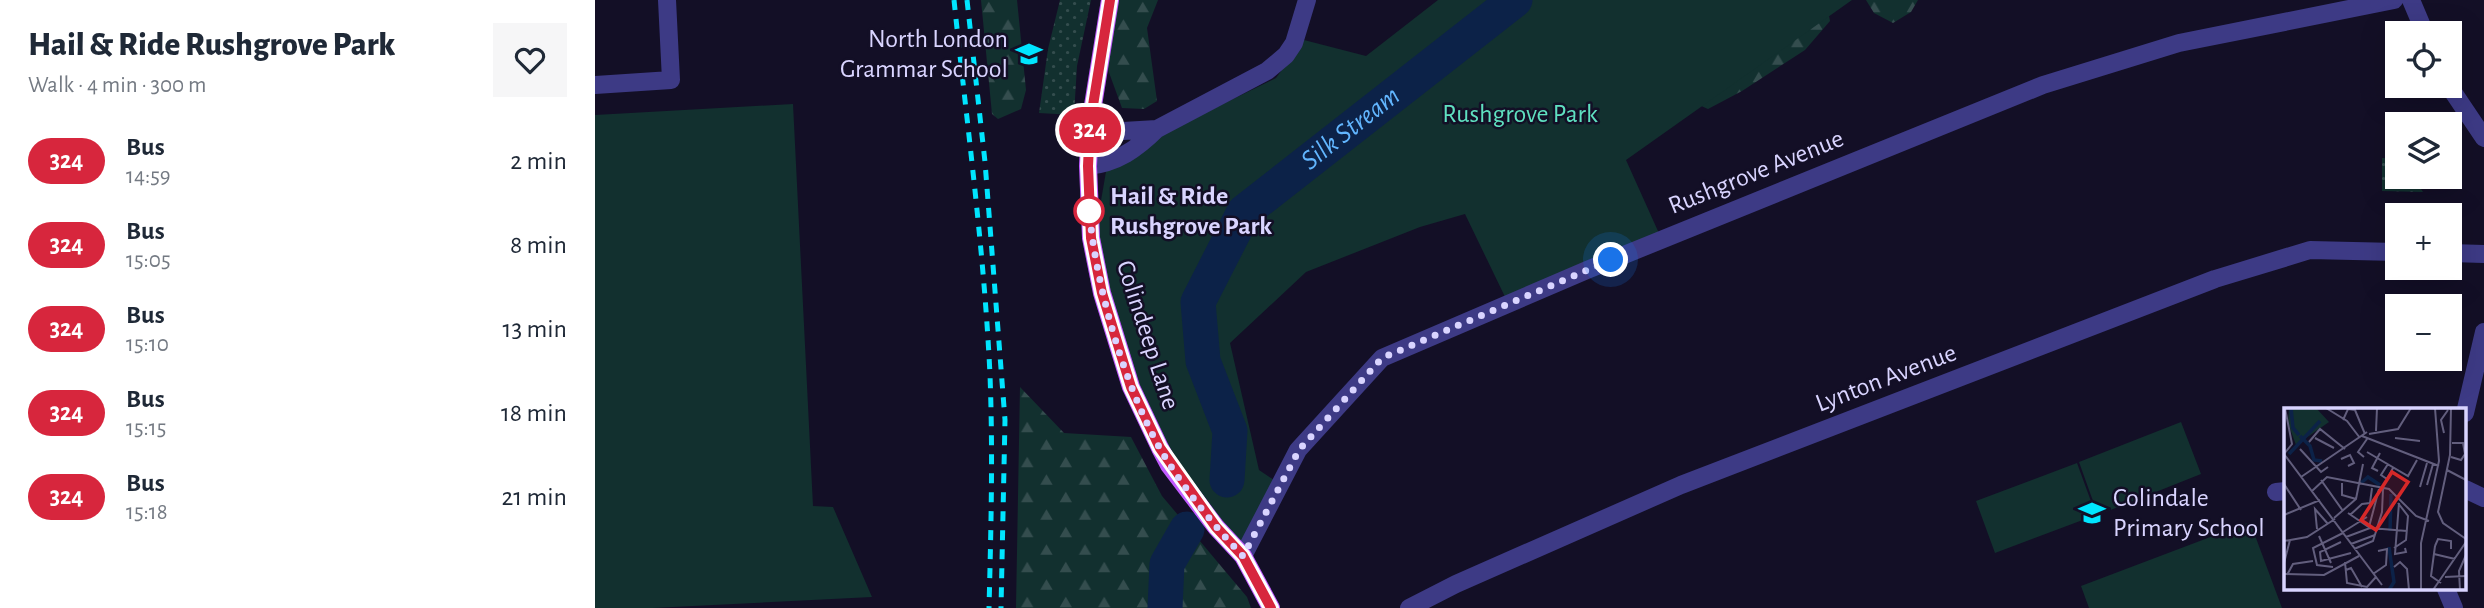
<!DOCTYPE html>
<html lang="en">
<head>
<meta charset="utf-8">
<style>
	:root { --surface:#fff; --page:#f6f6f7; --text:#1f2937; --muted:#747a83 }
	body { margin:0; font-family:"Alegreya Sans",sans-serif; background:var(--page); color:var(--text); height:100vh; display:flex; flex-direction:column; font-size:26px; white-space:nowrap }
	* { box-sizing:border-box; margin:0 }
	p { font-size:23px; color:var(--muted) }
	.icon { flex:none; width:38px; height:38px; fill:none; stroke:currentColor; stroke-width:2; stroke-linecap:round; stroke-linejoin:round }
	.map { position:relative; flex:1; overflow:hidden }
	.panel { display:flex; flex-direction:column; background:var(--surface); width:595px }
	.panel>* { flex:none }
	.badge { padding:0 14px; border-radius:23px; font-size:24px; line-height:46px }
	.tools { position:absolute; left:1790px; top:21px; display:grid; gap:14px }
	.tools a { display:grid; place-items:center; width:77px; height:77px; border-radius:0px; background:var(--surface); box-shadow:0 7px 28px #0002; font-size:35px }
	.you { position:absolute; width:35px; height:35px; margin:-18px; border:5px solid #fff; border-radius:50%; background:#1a73e8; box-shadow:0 0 0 10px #1a73e833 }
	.map>.badge { position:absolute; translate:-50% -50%; box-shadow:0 0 0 4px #fff }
	.round { display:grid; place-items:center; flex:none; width:74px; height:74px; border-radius:0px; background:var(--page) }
	.head { display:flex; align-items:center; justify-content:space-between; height:119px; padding:0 28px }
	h1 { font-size:33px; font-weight:800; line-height:52px }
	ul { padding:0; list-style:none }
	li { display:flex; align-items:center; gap:21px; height:84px; padding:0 28px }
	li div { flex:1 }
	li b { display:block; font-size:26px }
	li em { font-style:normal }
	li .badge { min-width:77px; font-weight:700; text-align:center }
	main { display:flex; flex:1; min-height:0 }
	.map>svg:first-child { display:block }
	.grass { fill:url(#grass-dots) }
	.forest { fill:url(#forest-firs) }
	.green { fill:#12302f }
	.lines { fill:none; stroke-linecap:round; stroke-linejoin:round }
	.river { stroke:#0c2248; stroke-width:35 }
	.minor { stroke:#3d3a85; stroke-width:18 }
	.major { stroke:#c25bff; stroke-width:18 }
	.rail { stroke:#00e5ff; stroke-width:5; stroke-dasharray:10 9; stroke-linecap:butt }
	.line-casing { stroke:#fff; stroke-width:16 }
	.line { stroke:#d7263d; stroke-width:10 }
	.walk { stroke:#d9d4ff; stroke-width:7; stroke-dasharray:0 12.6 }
	.stop-dot { fill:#fff; stroke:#d7263d; stroke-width:3.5 }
	.labels { text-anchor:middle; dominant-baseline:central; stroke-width:5; stroke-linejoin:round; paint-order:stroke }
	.poi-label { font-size:26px; fill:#d9d4ff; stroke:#130f26; text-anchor:end }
	.park-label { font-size:26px; fill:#5fe0c0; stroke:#130f26 }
	.street-label { font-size:26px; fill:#d9d4ff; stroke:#130f26 }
	.stop-label { font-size:26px; font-weight:bold; fill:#d9d4ff; stroke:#130f26; text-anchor:start }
	.water-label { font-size:28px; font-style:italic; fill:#62b6ff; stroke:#130f26 }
	.inset-river { fill:none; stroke:#0c2248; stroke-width:3.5 }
	.inset-road { fill:none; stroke:#625e7d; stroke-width:2 }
	.view { fill:#d62828; fill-opacity:0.15; stroke:#d62828; stroke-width:3.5 }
	.inset-edge { fill:none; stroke:#d9d4ff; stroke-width:3.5 }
</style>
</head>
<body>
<main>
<section class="panel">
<div class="head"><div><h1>Hail &amp; Ride Rushgrove Park</h1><p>Walk · 4 min · 300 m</p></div><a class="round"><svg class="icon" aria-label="heart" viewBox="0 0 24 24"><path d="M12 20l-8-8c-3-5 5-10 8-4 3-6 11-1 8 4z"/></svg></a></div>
<ul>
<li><span class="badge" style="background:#d7263d;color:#fff">324</span><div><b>Bus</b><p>14:59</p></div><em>2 min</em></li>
<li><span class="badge" style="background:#d7263d;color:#fff">324</span><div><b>Bus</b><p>15:05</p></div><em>8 min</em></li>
<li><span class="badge" style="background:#d7263d;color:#fff">324</span><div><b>Bus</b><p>15:10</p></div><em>13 min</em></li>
<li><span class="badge" style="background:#d7263d;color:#fff">324</span><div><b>Bus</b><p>15:15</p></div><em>18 min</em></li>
<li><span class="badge" style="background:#d7263d;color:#fff">324</span><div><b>Bus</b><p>15:18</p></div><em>21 min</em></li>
</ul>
</section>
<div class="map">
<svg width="1889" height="608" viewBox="0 0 1889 608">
	<defs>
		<pattern id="grass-dots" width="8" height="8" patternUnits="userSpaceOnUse" patternTransform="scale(1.75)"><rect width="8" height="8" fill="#12302f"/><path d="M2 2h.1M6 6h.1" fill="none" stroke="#344d4e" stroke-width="1.8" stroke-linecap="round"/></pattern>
		<pattern id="forest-firs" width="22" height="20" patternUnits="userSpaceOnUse" patternTransform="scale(1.75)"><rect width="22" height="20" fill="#12302f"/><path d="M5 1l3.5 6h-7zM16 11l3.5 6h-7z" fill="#344d4e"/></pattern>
	</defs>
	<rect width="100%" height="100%" fill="#130f26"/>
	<path class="grass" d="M 465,0 L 496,0 L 482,66 L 479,115 L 444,113 L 453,49 Z
		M 1787,158 L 1802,159 L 1802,177 L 1818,177 L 1828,192 L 1787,191 Z"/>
	<path class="forest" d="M 386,0 L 422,0 L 431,90 L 426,109 L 403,119 L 397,114 Z
		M 523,0 L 563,0 L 552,28 L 562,101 L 549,109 L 527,108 L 512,67 Z
		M 1271,0 L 1323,0 L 1316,12 L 1298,23 L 1279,13 Z
		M 1232,6 L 1235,21 L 1210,50 L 1147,91 L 1113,109 L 1093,100 Z
		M 425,387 L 469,433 L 536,437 L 567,496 L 652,597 L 656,608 L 421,608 Z"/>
	<path class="green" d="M 843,0 L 1257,0 L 1031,160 L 1067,240 L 913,303 L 870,214 L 825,227 L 711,272 L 635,343 L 664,470 L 685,484 L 648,556 L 555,431 L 498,247 L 513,160 L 681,78 L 709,40 L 771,56 Z
		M 198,104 L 218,506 L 238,507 L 277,597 L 58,608 L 0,608 L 0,115 Z
		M 1586,422 L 1606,474 L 1503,515 L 1484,462 Z
		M 1482,463 L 1501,515 L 1400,553 L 1381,501 Z
		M 1655,522 L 1687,608 L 1494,608 L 1486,586 Z"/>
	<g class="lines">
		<g class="river">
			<path id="s1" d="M 632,480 L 635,431 L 608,361 L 603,302 L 649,212 L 920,0"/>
			<path d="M 570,608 L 572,564 L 592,529"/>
		</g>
		<path class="minor" d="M 1816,0 L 1830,33
			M 0,85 L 76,80 L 72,0
			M 1854,86 L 1889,138
			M 562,129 L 672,71 L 691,55 L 699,43 L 712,0
			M 493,166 C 522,163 542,149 562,129 L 494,133
			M 1855,253 L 1889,254
			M 1870,413 L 1889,332
			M 1870,489 L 1889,498
			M 1681,492 L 1691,491
			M 648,556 L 703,450 L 787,358 L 992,270 L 1448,85 L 1584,43 L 1799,0
			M 1851,589 L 1859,608
			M 814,608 L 861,584 L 1086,485 L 1620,279 L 1715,250 L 1802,252"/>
		<path class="major" d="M 515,0 L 495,124 L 493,166 L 496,238 L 507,293 L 536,387 L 565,448 L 574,465 L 621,527 L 648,556 L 676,608"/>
		<path class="rail" d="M 359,0 C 372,125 389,249 395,375 C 398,453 396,530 394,608
			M 372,0 L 390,162 L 410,420 L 406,608"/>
	</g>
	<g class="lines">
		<defs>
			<path id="line" d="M 515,0 L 495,124 L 493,166 L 496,238 L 507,293 L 536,387 L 565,448 L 621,527 L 648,556 L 676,608"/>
		</defs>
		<use href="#line" class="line-casing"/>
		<use href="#line" class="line"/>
		<path class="walk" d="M 494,211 L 494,208 C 500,285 532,399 575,465 C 596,497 621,528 648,556 L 704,450 L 787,358 L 1016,260"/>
	</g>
	<defs>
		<symbol id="school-bare" viewBox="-9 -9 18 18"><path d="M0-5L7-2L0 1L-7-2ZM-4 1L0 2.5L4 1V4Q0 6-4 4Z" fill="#00e5ff" stroke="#130f26" stroke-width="2.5" paint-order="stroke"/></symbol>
	</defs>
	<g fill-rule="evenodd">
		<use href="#school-bare" x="415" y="35" width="38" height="38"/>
		<use href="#school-bare" x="1478" y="494" width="38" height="38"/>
	</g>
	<circle class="stop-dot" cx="494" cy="211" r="14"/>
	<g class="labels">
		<g class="poi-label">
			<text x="413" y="39">North London<tspan x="413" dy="30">Grammar School</tspan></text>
			<text x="1518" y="498" text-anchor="start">Colindale<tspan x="1518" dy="30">Primary School</tspan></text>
		</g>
		<g class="park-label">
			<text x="925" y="114">Rushgrove Park</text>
		</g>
		<g class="street-label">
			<text transform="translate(1161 172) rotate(-22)">Rushgrove Avenue</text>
			<text transform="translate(553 335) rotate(72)">Colindeep Lane</text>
			<text transform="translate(1291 378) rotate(-21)">Lynton Avenue</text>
		</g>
		<g class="stop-label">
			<text x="515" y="196">Hail &amp; Ride<tspan x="515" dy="30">Rushgrove Park</tspan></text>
		</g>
		<g class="water-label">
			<text stroke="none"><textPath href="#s1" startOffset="420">Silk Stream</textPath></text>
		</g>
	</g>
	<g transform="translate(1689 408)">
		<rect width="182" height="182" fill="#130f26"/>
		<path d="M 5,0 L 32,0 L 45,14 L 12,37 L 4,15 Z" fill="#12302f"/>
		<path class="inset-river" d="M 7,0 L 9,20 L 15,27M 16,28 L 26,38 L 30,52 L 38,53M 5,46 L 36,13M 77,75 L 84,69 L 96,77M 106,123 L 107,86M 105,139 L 110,174 L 105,182"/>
		<path class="inset-road" d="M 42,0 L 63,13 L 76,30M 167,0 L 166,47 L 154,104 L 159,115 L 182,131M 59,12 L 64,1 L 71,2 L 81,26M 92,23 L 93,0M 160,25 L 157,12 L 164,2M 85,26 L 114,21 L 127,0M 78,28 L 155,58M 31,30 L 50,40M 111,30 L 136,33M 25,34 L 36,21 L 61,41M 16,41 L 37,64 L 44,59M 83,44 L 124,68 L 133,52M 0,46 L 8,36 L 1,0M 0,46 L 98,177M 80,49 L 74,44 L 83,31M 167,49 L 177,52 L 181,46 L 179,35 L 168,35M 57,51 L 66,47 L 70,55 L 64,58M 104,56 L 97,67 L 103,71 L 109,60M 163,62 L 182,72M 94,63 L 88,60 L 96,45M 17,69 L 83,24M 37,72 L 59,103M 58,75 L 58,87 L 72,91M 0,76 L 17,102M 143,77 L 149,56M 136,79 L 143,55M 28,83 L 43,69 L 105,81 L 132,108 L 145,113M 115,95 L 111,146 L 122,144 L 121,140M 64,105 L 86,120M 0,107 L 36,92M 66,107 L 78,96 L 86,95 L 88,80M 50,110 L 72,91 L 79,56M 85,119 L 95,81M 33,121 L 31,101 L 44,116M 59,124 L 83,109M 35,128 L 47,155M 62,129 L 86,120 L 123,123M 0,133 L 23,129 L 51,111M 57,134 L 36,144 L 37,153 L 67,145M 67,136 L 91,127M 151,138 L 147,168 L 157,175M 151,138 L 154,131 L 167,133 L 167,141M 110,140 L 122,132 L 124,108 L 114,95M 70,141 L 89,133 L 98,104 L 99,81M 150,146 L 171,151M 61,154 L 63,175 L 83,179 L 92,169M 0,155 L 6,132M 49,159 L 33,157 L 29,140 L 59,125M 110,159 L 116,154 L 123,161 L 125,182M 62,162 L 67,160 L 78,179M 0,166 L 40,167 L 75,148M 89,166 L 102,157 L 103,141 L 94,143M 3,167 L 9,156 L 29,153M 161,169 L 182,168M 137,182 L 137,135 L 155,53 L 151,0M 149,182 L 182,134M 176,182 L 175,163 L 182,147"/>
		<path class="view" d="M 108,64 L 124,74 L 92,122 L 77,112 Z"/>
		<rect width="182" height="182" class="inset-edge"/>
	</g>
</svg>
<div class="tools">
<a><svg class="icon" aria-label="locate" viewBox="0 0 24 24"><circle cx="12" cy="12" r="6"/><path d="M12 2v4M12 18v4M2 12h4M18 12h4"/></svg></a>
<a><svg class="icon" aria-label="layers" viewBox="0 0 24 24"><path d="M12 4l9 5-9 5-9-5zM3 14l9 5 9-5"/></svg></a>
<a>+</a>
<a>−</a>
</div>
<div class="you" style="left:1016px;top:260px"></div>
<b class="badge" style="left:495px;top:130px;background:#d7263d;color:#fff">324</b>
</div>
</main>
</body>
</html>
